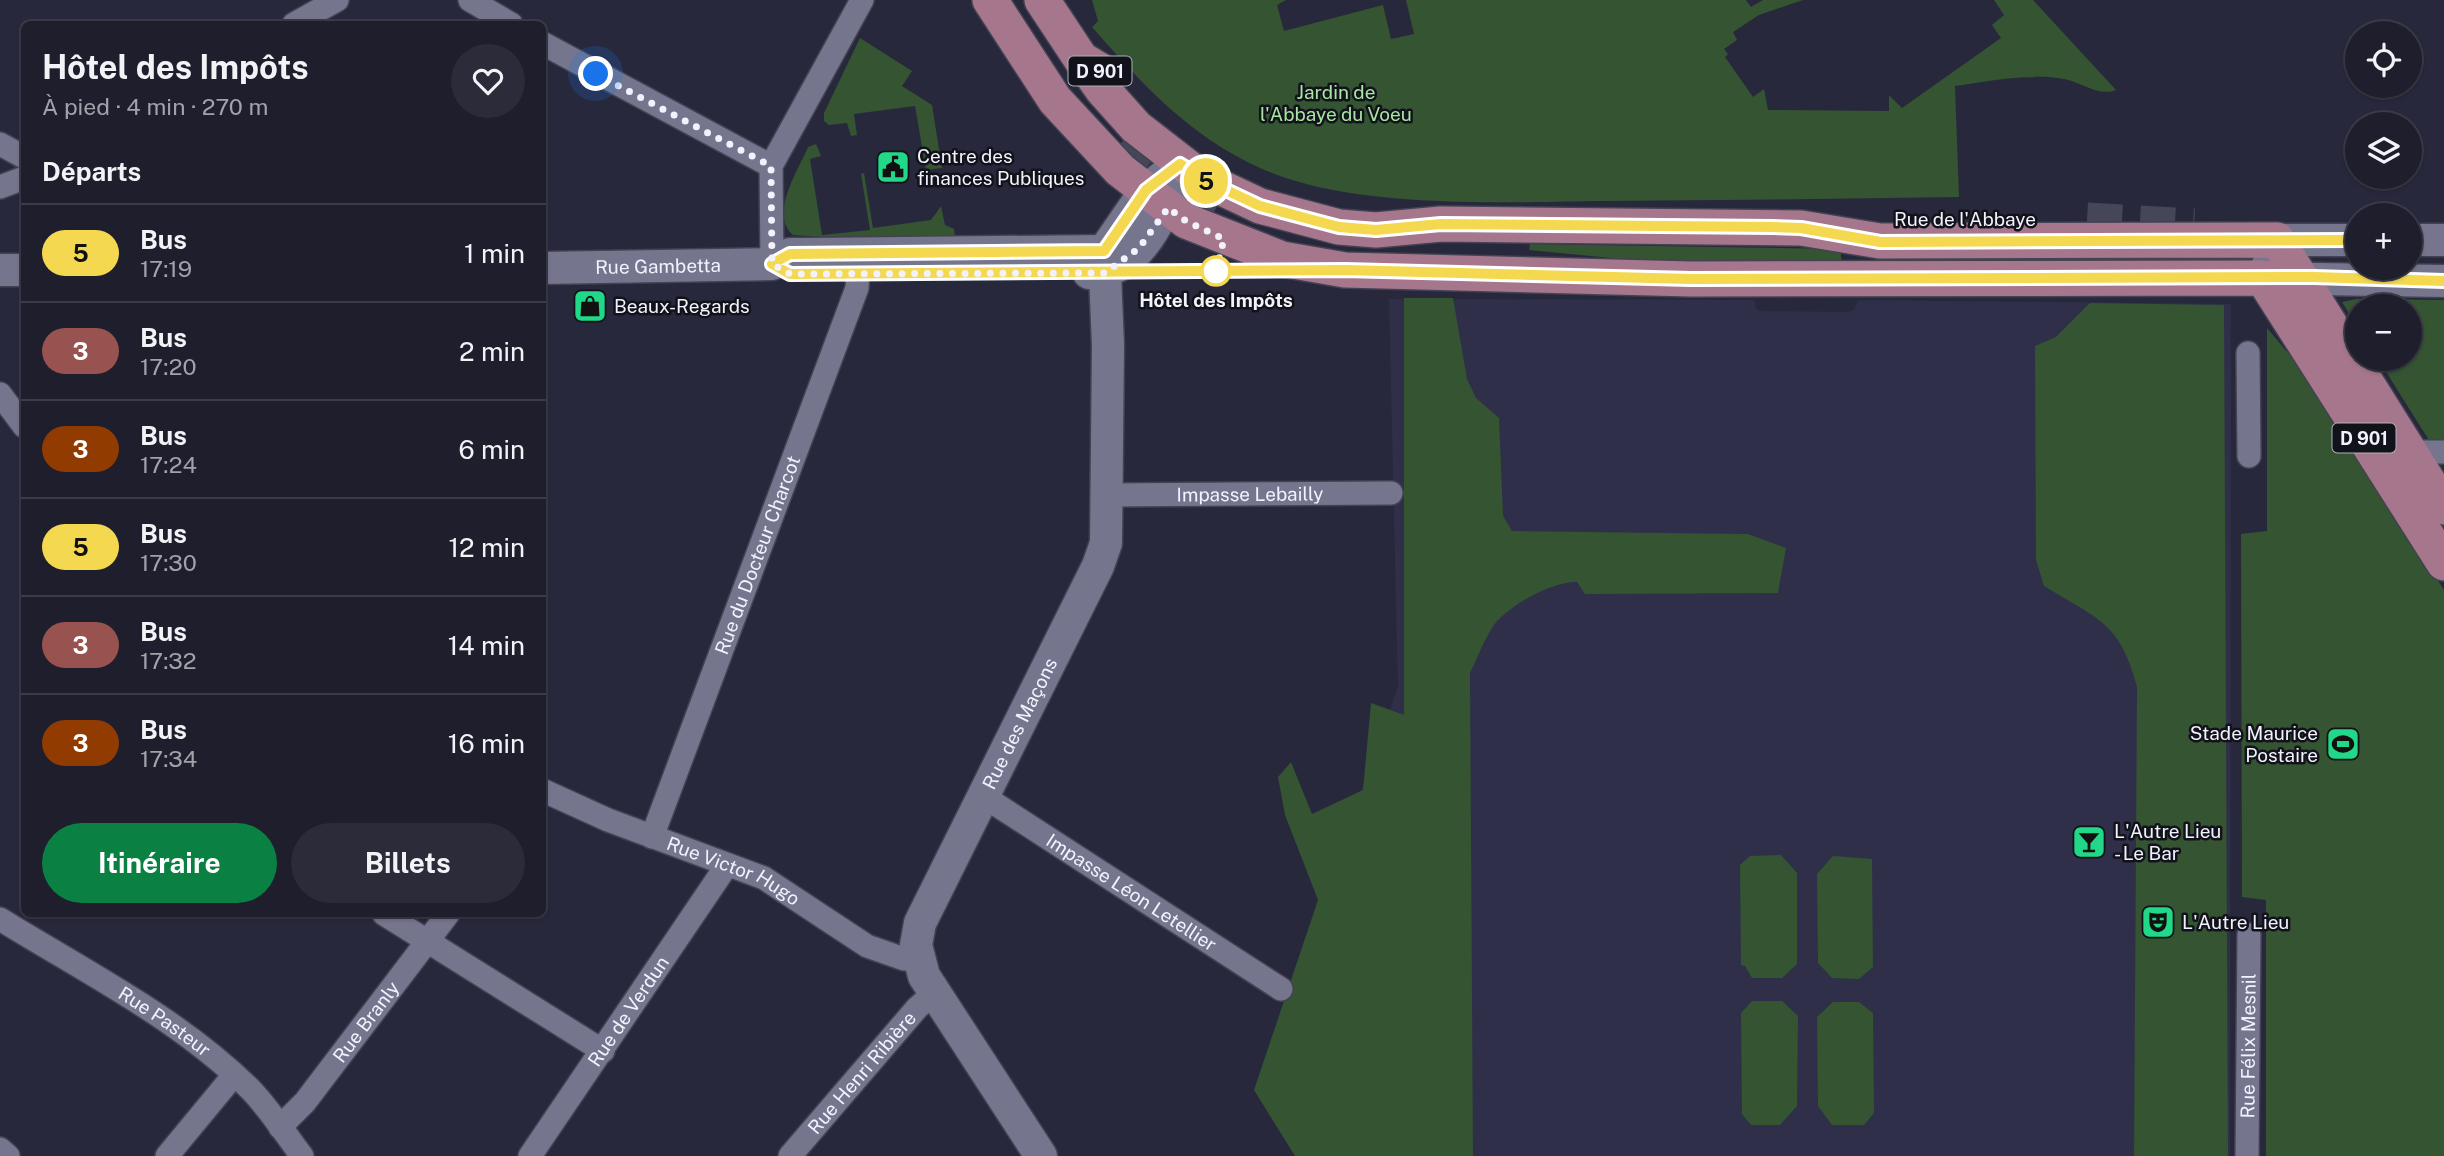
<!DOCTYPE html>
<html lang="fr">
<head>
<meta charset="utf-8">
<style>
	:root { --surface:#1e1e2d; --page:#2b2b39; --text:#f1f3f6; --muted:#a1a2aa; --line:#3c3c49; --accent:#0b8043 }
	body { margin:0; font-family:"Public Sans",sans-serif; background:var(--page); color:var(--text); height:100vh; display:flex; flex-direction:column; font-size:26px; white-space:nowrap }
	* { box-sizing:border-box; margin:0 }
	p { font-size:23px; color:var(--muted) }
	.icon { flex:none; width:38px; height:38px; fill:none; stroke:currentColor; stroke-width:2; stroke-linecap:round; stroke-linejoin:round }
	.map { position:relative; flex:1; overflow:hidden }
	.panel { position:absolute; left:21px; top:21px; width:525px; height:896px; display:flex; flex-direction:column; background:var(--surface); border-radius:10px; box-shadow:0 2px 5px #0004,0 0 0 2px var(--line) }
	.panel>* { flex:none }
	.badge { padding:0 14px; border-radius:23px; font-size:24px; line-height:46px }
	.buttons { position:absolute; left:2345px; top:21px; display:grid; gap:14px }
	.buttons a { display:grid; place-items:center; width:77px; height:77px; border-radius:50%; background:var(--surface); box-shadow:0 2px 5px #0004,0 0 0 2px var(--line); font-size:35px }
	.you { position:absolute; width:35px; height:35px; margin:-18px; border:5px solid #fff; border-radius:50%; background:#1a73e8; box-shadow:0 0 0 10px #1a73e833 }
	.map>.badge { position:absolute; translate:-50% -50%; box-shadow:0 0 0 4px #fff }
	h2 { padding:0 21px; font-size:26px; line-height:63px }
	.round { display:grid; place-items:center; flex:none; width:74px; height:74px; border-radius:37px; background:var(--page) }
	.headline { display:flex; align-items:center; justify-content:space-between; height:119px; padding:0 21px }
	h1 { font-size:33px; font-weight:700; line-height:52px }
	.primary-button { display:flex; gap:14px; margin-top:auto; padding:14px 21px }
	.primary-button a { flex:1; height:80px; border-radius:42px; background:var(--accent); color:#fff; font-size:28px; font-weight:700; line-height:80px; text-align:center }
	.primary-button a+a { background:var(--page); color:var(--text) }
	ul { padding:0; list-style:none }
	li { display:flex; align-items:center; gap:21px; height:98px; padding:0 21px; border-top:2px solid var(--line) }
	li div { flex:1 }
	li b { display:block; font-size:26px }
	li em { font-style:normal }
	li .badge { min-width:77px; font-weight:700; text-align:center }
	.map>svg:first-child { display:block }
	.built { fill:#2f2f4a }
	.green { fill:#345432 }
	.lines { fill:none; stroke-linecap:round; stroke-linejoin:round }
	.primary-tunnel { stroke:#464659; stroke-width:35; stroke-dasharray:35 18; stroke-linecap:butt }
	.street-casing { stroke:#424252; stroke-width:26 }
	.secondary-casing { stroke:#424252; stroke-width:35 }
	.primary-casing { stroke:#424252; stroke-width:38 }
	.street { stroke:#75768e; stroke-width:23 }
	.secondary { stroke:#75768e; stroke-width:32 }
	.primary { stroke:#a6778c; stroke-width:35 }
	.line-casing { stroke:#fff; stroke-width:16 }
	.line { stroke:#f4d950; stroke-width:10 }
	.walk { stroke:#f1f2fd; stroke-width:7; stroke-dasharray:0 12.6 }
	.stop-dot { fill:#fff; stroke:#f4d950; stroke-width:3.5 }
	.labels { text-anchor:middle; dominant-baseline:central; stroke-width:5; stroke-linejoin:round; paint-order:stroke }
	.shield { fill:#12121b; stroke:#aeafb9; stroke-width:2 }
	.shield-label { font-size:18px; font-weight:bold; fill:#f1f2fd }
	.park-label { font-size:19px; fill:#a8e5a2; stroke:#12121b }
	.poi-label { font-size:19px; fill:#f1f2fd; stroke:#12121b; text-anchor:start }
	.street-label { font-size:19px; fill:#f1f2fd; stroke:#12121b }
	.stop-label { font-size:19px; font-weight:bold; fill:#f1f2fd; stroke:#12121b }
</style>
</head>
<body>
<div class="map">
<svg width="2444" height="1156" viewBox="0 0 2444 1156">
	<rect width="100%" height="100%" fill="#28283c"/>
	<path class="built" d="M 1389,299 L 1754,300 L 1756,309 L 1761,311 L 1849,312 L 1854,310 L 1858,300 L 2231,304 L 2230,1156 L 1295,1156 L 1254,1090 L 1398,687 Z"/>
	<path class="green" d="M 1092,0 L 1286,0 L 1277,5 L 1284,31 L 1383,5 L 1391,39 L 1414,34 L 1406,0 L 1746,0 L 1751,7 L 1763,0 L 1803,0 L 1759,15 L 1733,32 L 1737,40 L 1724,49 L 1728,54 L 1725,57 L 1753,97 L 1764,89 L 1768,110 L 1889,111 L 1889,95 L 1902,108 L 2001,38 L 1992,25 L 2004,15 L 1994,0 L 2033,0 L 2116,90 C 2099,97 2081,82 2064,79 C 2030,73 1989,81 1955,86 L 1959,197 C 1841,199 1723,200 1605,201 C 1503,202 1352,210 1260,168 C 1189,136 1142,84 1092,27 L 1098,21 Z
		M 860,38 L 912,71 L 902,86 L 932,105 L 942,168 L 926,170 L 915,106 L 854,114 L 857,135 L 851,136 L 847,123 L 829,125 L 824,121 L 824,113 Z
		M 816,144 L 821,156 L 810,159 L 822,235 L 870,230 L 861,174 L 864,173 L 873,228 L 931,220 L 941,206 L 945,225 L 954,229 L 955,239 L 865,240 L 793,235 C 769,214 798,171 808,147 Z
		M 1530,244 L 1840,249 L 1842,263 L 1662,263 L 1529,250 Z
		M 1404,298 L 1453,298 L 1467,379 L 1476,398 L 1499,418 L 1503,516 L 1512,531 L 1748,534 L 1786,548 L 1778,593 L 1585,594 L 1577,582 C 1552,581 1505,607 1492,628 C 1483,642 1477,659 1470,673 L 1473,1156 L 1295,1156 L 1254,1090 L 1318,900 L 1285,815 L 1278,777 L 1291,762 L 1312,814 L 1363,790 L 1371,703 L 1404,715 Z
		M 2357,299 L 2444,300 L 2444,445 L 2432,445 L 2378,359 L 2410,359 L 2410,306 L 2357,306 L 2357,326 L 2342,302 Z
		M 2090,303 L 2224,305 L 2228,1156 L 2134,1156 L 2137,687 C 2120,621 2097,619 2044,586 L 2036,560 L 2035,346 L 2056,337 Z
		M 2267,328 L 2310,379 L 2444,590 L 2444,1156 L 2266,1156 L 2266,900 L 2242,897 L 2241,534 L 2267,531 Z
		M 1781,855 L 1797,873 L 1797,964 L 1782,978 L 1752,978 L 1745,966 L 1741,965 L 1740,865 L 1750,856 Z
		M 1833,856 L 1872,859 L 1873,967 L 1859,979 L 1832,978 L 1818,963 L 1817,874 Z
		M 1752,1001 L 1782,1001 L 1798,1016 L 1797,1106 L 1780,1125 L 1751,1125 L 1742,1114 L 1741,1013 Z
		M 1833,1002 L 1859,1002 L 1873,1013 L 1874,1113 L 1864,1125 L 1832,1125 L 1818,1106 L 1817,1017 Z"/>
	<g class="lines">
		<path class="primary-tunnel" d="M 1122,142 L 1177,188 L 1215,210
			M 2087,220 L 2194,226"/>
		<defs>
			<g id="street">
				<path d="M 470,0 L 511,24"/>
				<path d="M 294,24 L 337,0"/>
				<path d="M 542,43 L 771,166"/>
				<path d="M 0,144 L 24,157"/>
				<path d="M 0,187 L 24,178"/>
				<path d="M 772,264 L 771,166 L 862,0"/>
				<path d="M 2248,353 L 2249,456"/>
				<path d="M 0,394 L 24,426"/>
				<path d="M 2412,456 L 2419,452 L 2444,452"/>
				<path id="s1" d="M 1108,495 L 1391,493"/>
				<path id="s2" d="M 542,790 L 608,820 L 764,878 L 867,946 L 904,959 L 918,959"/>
				<path id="s3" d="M 983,796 L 1281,989"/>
				<path id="s4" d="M 652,837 L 857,288 L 858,272"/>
				<path d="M 384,914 L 603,1051"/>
				<path id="s5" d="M 0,919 C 84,971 178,1018 249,1088 C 269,1108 285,1134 302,1156"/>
				<path id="s6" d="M 280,1127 L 305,1102 L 448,914"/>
				<path d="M 0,1149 L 8,1156"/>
				<path d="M 167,1156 L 234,1075"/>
				<path id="s7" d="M 530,1156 L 727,865"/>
				<path id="s8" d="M 790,1156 L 917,1008 L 935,992"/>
				<path id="s9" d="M 2247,1156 L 2249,935"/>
			</g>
			<g id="secondary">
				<path d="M 2357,240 L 2277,240 L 2263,278 L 2444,281"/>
				<path d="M 2410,240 L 2444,240"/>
				<path d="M 1104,251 L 1146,190 L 1165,175"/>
				<path id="s10" d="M 542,268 L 772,264 L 790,254 L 808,254 L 1104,251"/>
				<path d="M 0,270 L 24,270"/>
				<path d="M 1089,273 C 1143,273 1168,207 1180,164"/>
				<path id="s11" d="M 1041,1156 L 924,976 L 916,945 L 920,923 L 1098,566 L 1106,543 L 1108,345 L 1104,251"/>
			</g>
			<path id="primary" d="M 990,0 L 1055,100 L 1120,170 L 1186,221 L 1282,259 L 1345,270 L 1691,279 L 2263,278 L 2444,563
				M 1042,0 L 1081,59 L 1101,71
				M 1081,59 L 1102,89 L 1136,127 L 1203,179 L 1260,206 L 1339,227 L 1376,230 L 1441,224 L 1801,228 L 1880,241 L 2277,240 L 2444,507"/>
		</defs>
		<use href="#street" class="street-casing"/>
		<use href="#secondary" class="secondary-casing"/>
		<use href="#primary" class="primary-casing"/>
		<use href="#street" class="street"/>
		<use href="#secondary" class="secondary"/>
		<use href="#primary" class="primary"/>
	</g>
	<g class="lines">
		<defs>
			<path id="line" d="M 2357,240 L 1880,242 L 1801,228 L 1773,227 L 1441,224 L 1376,230 L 1339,227 L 1260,206 L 1209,182 L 1180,164 L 1146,190 L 1104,251 L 790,254 L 772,264 L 790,274 L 1345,270 L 1691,279 L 2314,277 L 2444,281"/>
		</defs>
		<use href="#line" class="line-casing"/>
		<use href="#line" class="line"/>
		<path class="walk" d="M 596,74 L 771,166 L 772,264 L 790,274 L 1105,273 L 1139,248 L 1168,208 L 1186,221 L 1224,239 L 1216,271"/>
	</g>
	<defs>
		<symbol id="civic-square" viewBox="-11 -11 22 22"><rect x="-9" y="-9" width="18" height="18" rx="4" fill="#20d887" stroke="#12121b"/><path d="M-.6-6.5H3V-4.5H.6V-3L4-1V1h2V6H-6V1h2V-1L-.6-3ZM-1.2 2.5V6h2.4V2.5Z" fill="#111"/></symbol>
		<symbol id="shop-square" viewBox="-11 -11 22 22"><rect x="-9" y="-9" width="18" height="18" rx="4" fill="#20d887" stroke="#12121b"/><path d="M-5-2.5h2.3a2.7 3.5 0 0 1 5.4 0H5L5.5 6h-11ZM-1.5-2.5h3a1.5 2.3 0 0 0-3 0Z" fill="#111"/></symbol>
		<symbol id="stadium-square" viewBox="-11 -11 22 22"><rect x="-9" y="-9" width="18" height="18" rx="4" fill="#20d887" stroke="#12121b"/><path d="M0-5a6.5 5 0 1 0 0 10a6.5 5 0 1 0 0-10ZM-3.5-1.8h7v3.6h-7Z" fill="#111"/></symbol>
		<symbol id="bar-square" viewBox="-11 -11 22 22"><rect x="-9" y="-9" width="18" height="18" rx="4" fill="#20d887" stroke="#12121b"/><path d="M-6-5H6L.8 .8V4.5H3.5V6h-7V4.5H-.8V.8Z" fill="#111"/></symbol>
		<symbol id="theatre-square" viewBox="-11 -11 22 22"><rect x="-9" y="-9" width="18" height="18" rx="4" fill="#20d887" stroke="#12121b"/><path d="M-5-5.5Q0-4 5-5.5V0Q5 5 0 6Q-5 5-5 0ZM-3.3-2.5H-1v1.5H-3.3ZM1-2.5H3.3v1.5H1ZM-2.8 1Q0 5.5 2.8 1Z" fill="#111"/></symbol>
	</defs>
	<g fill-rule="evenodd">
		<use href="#civic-square" x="874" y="148" width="38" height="38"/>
		<use href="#shop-square" x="571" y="287" width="38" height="38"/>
		<use href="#stadium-square" x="2324" y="725" width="38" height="38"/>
		<use href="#bar-square" x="2070" y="823" width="38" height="38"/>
		<use href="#theatre-square" x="2139" y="903" width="38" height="38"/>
	</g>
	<circle class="stop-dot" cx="1216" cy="271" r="14"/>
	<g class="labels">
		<g class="shield">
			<rect x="1068.5" y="56.5" width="63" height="29" rx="5"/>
			<rect x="2332.5" y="423.5" width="63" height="29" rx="5"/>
		</g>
		<g class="shield-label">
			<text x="1100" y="71">D 901</text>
			<text x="2364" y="438">D 901</text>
		</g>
		<g class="park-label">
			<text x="1336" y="92">Jardin de<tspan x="1336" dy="22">l'Abbaye du Voeu</tspan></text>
		</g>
		<g class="poi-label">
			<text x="917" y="156">Centre des<tspan x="917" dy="22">finances Publiques</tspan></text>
			<text x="614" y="306">Beaux-Regards</text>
			<text x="2318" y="733" text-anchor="end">Stade Maurice<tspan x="2318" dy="22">Postaire</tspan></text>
			<text x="2114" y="831">L'Autre Lieu<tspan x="2114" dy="22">- Le Bar</tspan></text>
			<text x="2182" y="922">L'Autre Lieu</text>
		</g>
		<g class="street-label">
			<text x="1965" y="219">Rue de l'Abbaye</text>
			<text stroke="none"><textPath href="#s10" startOffset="116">Rue Gambetta</textPath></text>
			<text stroke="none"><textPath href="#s1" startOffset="142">Impasse Lebailly</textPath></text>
			<text stroke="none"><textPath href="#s4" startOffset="301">Rue du Docteur Charcot</textPath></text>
			<text stroke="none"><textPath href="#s11" startOffset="492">Rue des Maçons</textPath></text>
			<text stroke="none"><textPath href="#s2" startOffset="208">Rue Victor Hugo</textPath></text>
			<text stroke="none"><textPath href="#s3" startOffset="177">Impasse Léon Letellier</textPath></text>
			<text stroke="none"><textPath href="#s7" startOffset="175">Rue de Verdun</textPath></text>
			<text stroke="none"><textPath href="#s6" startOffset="136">Rue Branly</textPath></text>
			<text stroke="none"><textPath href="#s5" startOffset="194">Rue Pasteur</textPath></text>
			<text stroke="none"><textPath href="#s9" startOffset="110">Rue Félix Mesnil</textPath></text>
			<text stroke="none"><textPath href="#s8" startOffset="110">Rue Henri Ribière</textPath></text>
		</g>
		<g class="stop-label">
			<text x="1216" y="300">Hôtel des Impôts</text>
		</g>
	</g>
</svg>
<div class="buttons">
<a><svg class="icon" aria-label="locate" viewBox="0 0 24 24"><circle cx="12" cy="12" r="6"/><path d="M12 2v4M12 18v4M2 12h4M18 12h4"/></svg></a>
<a><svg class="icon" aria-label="layers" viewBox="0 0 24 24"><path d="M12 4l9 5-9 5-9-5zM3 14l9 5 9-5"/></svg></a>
<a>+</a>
<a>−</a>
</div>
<div class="you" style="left:596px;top:74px"></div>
<b class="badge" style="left:1206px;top:181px;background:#f4d950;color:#111">5</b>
<section class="panel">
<div class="headline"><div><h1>Hôtel des Impôts</h1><p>À pied · 4 min · 270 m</p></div><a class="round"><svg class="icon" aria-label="heart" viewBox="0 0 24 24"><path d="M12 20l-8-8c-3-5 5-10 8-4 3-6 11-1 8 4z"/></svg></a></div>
<h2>Départs</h2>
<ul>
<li><span class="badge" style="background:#f4d950;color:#111">5</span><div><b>Bus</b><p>17:19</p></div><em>1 min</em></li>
<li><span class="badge" style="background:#985350;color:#fff">3</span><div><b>Bus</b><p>17:20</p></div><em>2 min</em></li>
<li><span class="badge" style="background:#913b01;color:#fff">3</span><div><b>Bus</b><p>17:24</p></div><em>6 min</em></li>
<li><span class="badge" style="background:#f4d950;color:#111">5</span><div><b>Bus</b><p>17:30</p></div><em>12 min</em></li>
<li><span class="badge" style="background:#985350;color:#fff">3</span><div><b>Bus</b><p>17:32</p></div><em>14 min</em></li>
<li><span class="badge" style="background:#913b01;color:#fff">3</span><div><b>Bus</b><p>17:34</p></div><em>16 min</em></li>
</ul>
<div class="primary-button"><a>Itinéraire</a><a>Billets</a></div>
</section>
</div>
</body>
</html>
